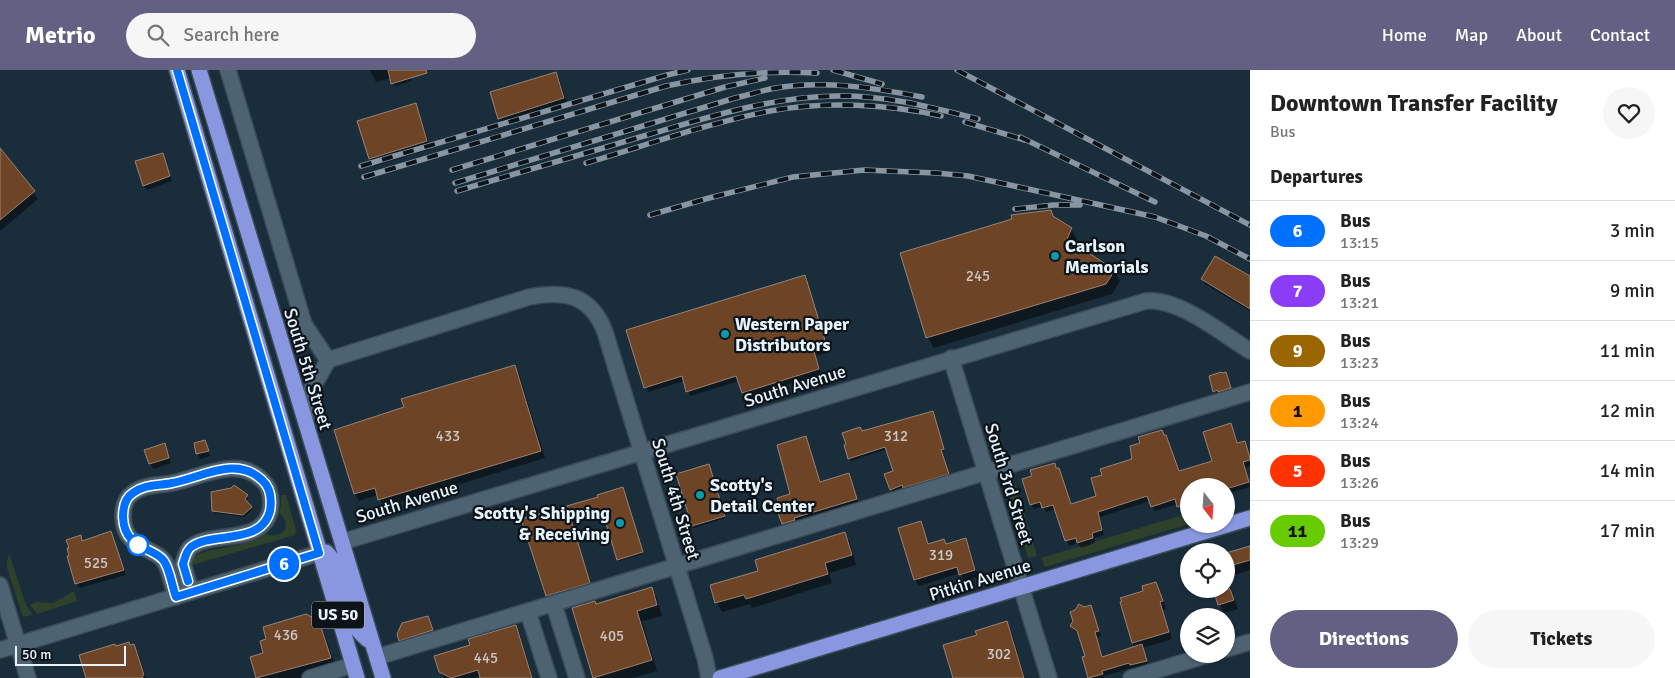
<!DOCTYPE html>
<html lang="en">
<head>
<meta charset="utf-8">
<style>
	:root { --surface:#fff; --page:#f6f6f6; --text:#222; --muted:#767676; --line:#e0e0e0; --accent:#626183 }
	body { margin:0; font-family:Signika,sans-serif; background:var(--page); color:var(--text); height:100vh; display:flex; flex-direction:column; font-size:19px; white-space:nowrap }
	* { box-sizing:border-box; margin:0 }
	p { font-size:16px; color:var(--muted) }
	.icon { flex:none; width:28px; height:28px; fill:none; stroke:currentColor; stroke-width:2; stroke-linecap:round; stroke-linejoin:round }
	.map { position:relative; flex:1; overflow:hidden }
	.sheet { display:flex; flex-direction:column; background:var(--surface); width:425px }
	.sheet>* { flex:none }
	.badge { padding:0 10px; border-radius:16px; font-size:18px; line-height:32px }
	.needle { width:32px; rotate:163deg }
	.buttons { position:absolute; left:1180px; top:408px; display:grid; gap:10px }
	.buttons a { display:grid; place-items:center; width:55px; height:55px; border-radius:50%; background:var(--surface); box-shadow:0 1px 4px #0004; font-size:25px }
	.scale { position:absolute; left:15px; bottom:12px; width:111px; box-sizing:border-box; padding-left:5px; border:2px solid #e8f4fd; border-top:0; font-size:14px; line-height:18px; white-space:nowrap; color:#e8f4fd; -webkit-text-stroke:4px #0c141a; paint-order:stroke }
	.map>.badge { position:absolute; translate:-50% -50%; box-shadow:0 0 0 2px #fff }
	h2 { padding:0 20px; font-size:19px; line-height:45px }
	.round { display:grid; place-items:center; flex:none; width:52px; height:52px; border-radius:26px; background:var(--page) }
	.summary { display:flex; align-items:center; justify-content:space-between; height:85px; padding:0 20px }
	h1 { font-size:24px; font-weight:700; line-height:38px }
	.cta { display:flex; gap:10px; margin-top:auto; padding:10px 20px }
	.cta a { flex:1; height:58px; border-radius:30px; background:var(--accent); color:#fff; font-size:20px; font-weight:700; line-height:58px; text-align:center }
	.cta a+a { background:var(--page); color:var(--text) }
	ul { padding:0; list-style:none }
	li { display:flex; align-items:center; gap:15px; height:60px; padding:0 20px; border-top:1px solid var(--line) }
	li div { flex:1 }
	li b { display:block; font-size:19px }
	li em { font-style:normal }
	li .badge { min-width:55px; font-weight:700; text-align:center }
	header { display:flex; align-items:center; gap:30px; box-sizing:border-box; height:70px; padding:0 25px; background:var(--accent); color:#fff }
	header strong { font-size:24px }
	nav { display:flex; gap:28px; margin-inline-start:auto; font-size:18px }
	.search { width:350px; height:45px; background:var(--page); display:flex; align-items:center; gap:12px; box-sizing:border-box; padding:0 18px; border-radius:28px; color:var(--muted); font-size:19px }
	main { display:flex; flex:1; min-height:0 }
	.map>svg:first-child { display:block }
	.green { fill:#2d412b }
	.shadow { fill:#0007 }
	.building { fill:#6e4427; stroke:#9a8375 }
	.lines { fill:none; stroke-linecap:round; stroke-linejoin:round }
	.minor-casing { stroke:#3b4b56; stroke-width:18 }
	.highway-casing { stroke:#3b4b56; stroke-width:18 }
	.minor { stroke:#4e6372; stroke-width:15 }
	.highway { stroke:#8897e0; stroke-width:15 }
	.rail-casing { stroke:#8796a2; stroke-width:5.5 }
	.rail { stroke:#0c141a; stroke-width:4; stroke-dasharray:11; stroke-linecap:butt }
	.line-casing { stroke:#fff; stroke-width:11 }
	.line { stroke:#0070ff; stroke-width:8 }
	.culture-dot { fill:#0f9aa8; stroke:#0c141a; stroke-width:2 }
	.stop-dot { fill:#fff; stroke:#0070ff; stroke-width:2.5 }
	.labels { text-anchor:middle; dominant-baseline:central; stroke-width:4.5; stroke-linejoin:round; paint-order:stroke }
	.number-label { font-size:15px; fill:#cac8c8 }
	.shield { fill:#0c141a; stroke:#a6b1b9; stroke-width:1 }
	.shield-label { font-size:16px; font-weight:bold; fill:#e8f4fd }
	.poi-label { font-size:18px; font-weight:bold; fill:#e8f4fd; stroke:#0c141a; text-anchor:start }
	.street-label { font-size:18px; fill:#e8f4fd; stroke:#0c141a }
</style>
</head>
<body>
<header>
<strong>Metrio</strong>
<div class="search"><svg class="icon" aria-label="search" viewBox="0 0 24 24"><circle cx="10" cy="10" r="6"/><path d="M15 15l6 6"/></svg>Search here</div>
<nav><a>Home</a><a>Map</a><a>About</a><a>Contact</a></nav>
</header>
<main>
<div class="map">
<svg width="1250" height="608" viewBox="0 0 1250 608">
	<rect width="100%" height="100%" fill="#1a2d3b"/>
	<path class="green" d="M 1012,403 L 1037,486 L 1028,488 L 1004,409 L 1007,404 Z
		M 281,425 L 286,425 L 296,460 L 295,465 L 192,495 L 193,488 C 202,477 248,478 266,464 C 282,470 294,455 279,443 L 281,434 Z
		M 1189,443 L 1189,454 L 1045,497 L 1041,488 Z
		M 9,483 L 26,535 L 33,545 L 23,547 L 7,498 L 7,492 Z
		M 74,521 L 77,531 L 37,544 L 30,535 L 36,532 L 53,533 Z"/>
	<path class="shadow" d="M 370,0 L 408,0 L 412,11 L 395,16 L 391,8 L 376,12 Z
		M 555,3 L 560,11 L 568,36 L 504,56 L 499,48 Z
		M 415,34 L 419,42 L 431,79 L 374,96 L 370,89 Z
		M 0,80 L 38,129 L 0,161 Z
		M 165,89 L 172,111 L 147,120 L 144,116 Z
		M 1051,142 L 1055,149 L 1071,159 L 1077,169 L 1074,176 L 1114,201 L 1120,211 L 1112,224 L 934,278 L 928,268 L 902,184 Z
		M 804,206 L 829,282 L 816,286 L 821,304 L 746,327 L 739,311 L 690,326 L 684,311 L 648,322 L 645,317 Z
		M 1250,208 L 1250,241 L 1205,214 L 1202,209 Z
		M 515,297 L 519,304 L 545,388 L 384,437 L 378,425 L 359,431 L 355,424 L 336,361 L 405,338 Z
		M 1227,306 L 1231,320 L 1216,323 L 1215,321 Z
		M 934,345 L 944,381 L 941,382 L 949,406 L 905,419 L 904,417 L 892,421 L 891,419 L 894,402 L 887,379 L 851,391 L 850,389 L 845,376 L 861,362 Z
		M 1231,355 L 1238,374 L 1244,372 L 1247,377 L 1250,387 L 1250,396 L 1245,397 L 1250,417 L 1226,424 L 1226,416 L 1189,416 L 1189,439 L 1181,441 L 1178,434 L 1155,441 L 1150,431 L 1100,447 L 1104,465 L 1094,468 L 1095,473 L 1081,478 L 1078,473 L 1069,476 L 1056,439 L 1046,442 L 1043,436 L 1034,439 L 1031,434 L 1058,399 L 1072,435 L 1097,427 L 1104,406 L 1134,389 L 1166,366 L 1179,403 L 1213,392 Z
		M 806,368 L 821,413 L 851,409 L 859,434 L 785,458 L 779,444 L 783,442 L 791,425 Z
		M 205,371 L 210,386 L 200,389 L 195,374 Z
		M 164,375 L 171,393 L 153,399 L 146,380 Z
		M 709,397 L 725,448 L 694,458 L 693,456 Z
		M 624,420 L 643,484 L 619,491 L 603,442 L 571,452 L 523,450 Z
		M 247,426 L 248,428 L 245,432 L 252,440 L 244,447 L 215,443 L 214,441 Z
		M 920,452 L 929,475 L 946,475 L 965,469 L 969,476 L 978,507 L 964,511 L 960,503 L 919,516 L 915,510 L 899,459 Z
		M 111,462 L 126,505 L 79,518 L 77,513 L 71,486 L 80,467 L 83,472 Z
		M 845,463 L 850,473 L 856,495 L 829,503 L 832,513 L 752,538 L 750,534 L 722,542 L 717,533 L 711,516 L 760,502 Z
		M 1250,477 L 1250,500 L 1227,507 L 1238,539 L 1224,543 L 1214,519 L 1226,519 L 1226,485 Z
		M 590,514 L 590,515 L 547,527 Z
		M 1158,517 L 1166,539 L 1163,540 L 1172,569 L 1143,578 L 1148,595 L 1133,599 L 1132,598 L 1103,606 L 1104,608 L 1089,608 L 1083,588 L 1087,587 L 1080,564 L 1074,561 L 1071,556 L 1084,538 L 1090,536 L 1093,541 L 1101,566 L 1097,567 L 1103,588 L 1136,577 L 1133,573 Z
		M 652,519 L 657,529 L 662,546 L 642,551 L 657,601 L 632,608 L 594,608 L 573,538 L 596,535 Z
		M 429,549 L 433,562 L 401,572 L 400,570 Z
		M 318,552 L 324,563 L 336,598 L 302,608 L 258,608 L 251,587 L 265,583 Z
		M 1006,553 L 1012,563 L 1025,608 L 954,608 L 978,566 Z
		M 515,556 L 519,562 L 533,608 L 481,608 L 481,606 L 474,608 L 444,608 L 440,601 Z
		M 133,575 L 138,584 L 146,608 L 87,608 L 116,577 Z"/>
	<path class="building" d="M 388,0 L 426,0 L 427,3 L 391,14 Z
		M 556,2 L 564,28 L 498,49 L 490,22 Z
		M 416,33 L 427,71 L 369,89 L 357,51 Z
		M 0,78 L 35,121 L 0,150 Z
		M 163,83 L 170,106 L 143,116 L 135,91 Z
		M 1051,140 L 1053,146 L 1072,158 L 1067,169 L 1115,200 L 1106,214 L 926,268 L 900,183 L 1012,149 L 1011,145 Z
		M 1215,186 L 1250,206 L 1250,239 L 1201,209 Z
		M 805,205 L 827,277 L 814,281 L 819,299 L 742,323 L 736,306 L 686,322 L 682,306 L 644,318 L 626,260 Z
		M 515,295 L 541,381 L 378,430 L 375,418 L 354,424 L 334,360 L 404,337 L 401,329 Z
		M 1221,302 L 1222,303 L 1226,302 L 1231,318 L 1218,322 L 1217,320 L 1213,322 L 1209,306 Z
		M 933,341 L 944,379 L 941,380 L 949,404 L 903,418 L 902,415 L 890,420 L 884,404 L 893,401 L 885,377 L 848,389 L 844,375 L 846,374 L 842,363 L 860,357 L 862,361 Z
		M 1231,353 L 1237,373 L 1245,371 L 1250,388 L 1250,390 L 1243,392 L 1249,412 L 1226,419 L 1226,416 L 1189,416 L 1189,433 L 1177,437 L 1175,429 L 1151,437 L 1147,426 L 1098,442 L 1102,460 L 1092,463 L 1093,468 L 1077,473 L 1076,468 L 1065,471 L 1053,435 L 1042,438 L 1040,432 L 1030,435 L 1022,409 L 1032,406 L 1030,400 L 1055,393 L 1056,398 L 1059,398 L 1071,434 L 1096,426 L 1091,408 L 1102,405 L 1100,399 L 1132,389 L 1130,376 L 1140,373 L 1138,367 L 1162,360 L 1164,365 L 1166,365 L 1179,401 L 1212,391 L 1203,362 Z
		M 806,366 L 820,412 L 849,403 L 857,429 L 794,448 L 795,450 L 782,454 L 778,443 L 781,442 L 777,428 L 790,424 L 777,375 Z
		M 205,370 L 209,381 L 196,384 L 194,373 Z
		M 165,373 L 169,388 L 149,394 L 144,380 Z
		M 709,394 L 725,446 L 692,456 L 676,404 Z
		M 234,415 L 248,425 L 245,429 L 252,437 L 243,445 L 212,441 L 211,422 L 231,418 Z
		M 623,417 L 643,482 L 617,490 L 602,440 L 571,450 L 590,513 L 546,526 L 521,449 L 598,427 L 597,425 Z
		M 921,451 L 928,474 L 944,469 L 946,474 L 966,468 L 975,500 L 959,505 L 957,497 L 914,510 L 898,458 Z
		M 111,461 L 124,500 L 75,514 L 67,486 L 69,486 L 67,478 L 69,478 L 66,470 L 81,465 L 82,471 Z
		M 845,462 L 852,485 L 825,493 L 828,504 L 746,529 L 744,525 L 715,533 L 710,515 L 758,501 L 755,490 Z
		M 1250,476 L 1250,490 L 1226,497 L 1226,483 Z
		M 1156,512 L 1163,531 L 1160,532 L 1169,562 L 1132,573 L 1120,532 L 1122,531 L 1120,528 L 1143,521 L 1142,516 Z
		M 652,517 L 657,535 L 637,541 L 652,590 L 593,608 L 572,538 L 595,531 L 596,534 Z
		M 1213,519 L 1230,519 L 1234,530 L 1218,535 Z
		M 1079,534 L 1084,537 L 1091,535 L 1099,561 L 1095,562 L 1102,587 L 1142,574 L 1147,591 L 1130,595 L 1129,593 L 1102,601 L 1103,604 L 1088,608 L 1082,587 L 1085,586 L 1077,561 L 1070,556 L 1073,551 L 1070,542 L 1075,540 Z
		M 306,544 L 319,551 L 331,588 L 256,608 L 250,587 L 263,583 L 260,571 L 266,569 L 263,557 Z
		M 428,546 L 433,560 L 399,571 L 397,564 L 402,553 Z
		M 1007,551 L 1024,608 L 953,608 L 943,575 L 977,565 L 975,561 Z
		M 516,555 L 532,608 L 480,608 L 478,600 L 451,608 L 439,602 L 434,586 L 470,575 L 468,569 Z
		M 129,572 L 130,575 L 134,574 L 144,605 L 142,606 L 143,608 L 86,608 L 79,585 L 115,574 L 116,576 Z"/>
	<g class="lines">
		<defs>
			<path id="minor" d="M 228,0 L 304,254 L 328,290
				M 951,288 L 1049,608
				M 306,349 C 304,323 318,311 328,290 L 529,227 C 565,220 591,225 605,262 L 705,588 L 709,608
				M 342,472 L 1146,231 C 1177,227 1223,264 1250,281
				M 0,515 L 28,608
				M 176,527 C 172,516 170,500 164,491 C 161,487 156,484 152,482 C 134,473 124,468 123,447 C 123,438 125,428 133,423 C 144,414 158,416 172,413 C 200,408 237,385 262,410 C 271,418 272,429 270,441 C 261,476 212,460 191,477 C 186,481 185,488 183,494 L 191,522
				M 554,535 L 577,608
				M 528,542 L 549,608
				M 1226,579 L 1250,572
				M 0,580 L 319,483
				M 377,587 L 1250,322
				M 310,608 L 353,595
				M 1131,608 L 1211,584"/>
			<path id="highway" d="M 177,0 L 357,608
				M 199,0 L 383,608
				M 319,483 L 326,482 C 346,501 345,535 357,558 C 359,563 364,566 368,570
				M 720,608 L 1250,448"/>
		</defs>
		<use href="#minor" class="minor-casing"/>
		<use href="#highway" class="highway-casing"/>
		<use href="#minor" class="minor"/>
		<use href="#highway" class="highway"/>
		<defs>
			<path id="rail" d="M 833,0 L 882,14
				M 957,0 L 1250,155
				M 965,52 L 1025,70
				M 1020,67 L 1155,132
				M 586,93 C 647,75 708,53 770,41 C 823,31 889,34 941,46
				M 361,96 L 667,5 L 688,0
				M 452,100 L 725,17 L 765,8
				M 364,107 L 666,16 C 716,5 766,0 817,3
				M 455,113 L 735,28 C 749,25 763,20 776,18 C 825,10 875,18 922,27
				M 457,121 C 520,102 584,84 647,65 C 709,47 770,27 836,26 C 886,25 930,37 978,49
				M 1015,139 L 1054,135 L 1080,135
				M 650,145 L 709,128 L 793,107 L 864,100 L 936,103 L 968,106 L 1005,114 L 1155,147 L 1206,166 L 1250,189"/>
		</defs>
		<use href="#rail" class="rail-casing"/>
		<use href="#rail" class="rail"/>
	</g>
	<g class="lines">
		<defs>
			<path id="line" d="M 177,0 L 319,483 L 176,527 C 172,516 170,500 164,491 C 161,487 156,484 152,482 C 134,473 124,468 123,447 C 123,438 125,428 133,423 C 145,414 158,416 172,413 C 201,408 236,385 262,410 C 271,418 272,429 270,441 C 261,476 212,461 191,477 C 186,481 185,488 183,494 L 188,511"/>
		</defs>
		<use href="#line" class="line-casing"/>
		<use href="#line" class="line"/>
	</g>
	<g class="culture-dot">
		<circle cx="1055" cy="186" r="5"/>
		<circle cx="725" cy="264" r="5"/>
		<circle cx="700" cy="425" r="5"/>
		<circle cx="620" cy="453" r="5"/>
	</g>
	<circle class="stop-dot" cx="138" cy="475" r="10"/>
	<g class="labels">
		<g class="number-label">
			<text x="978" y="206">245</text>
			<text x="448" y="366">433</text>
			<text x="896" y="366">312</text>
			<text x="941" y="485">319</text>
			<text x="96" y="493">525</text>
			<text x="286" y="565">436</text>
			<text x="612" y="566">405</text>
			<text x="999" y="584">302</text>
			<text x="486" y="588">445</text>
		</g>
		<rect class="shield" x="312" y="531.5" width="52" height="27" rx="4"/>
		<g class="shield-label">
			<text x="338" y="545">US 50</text>
		</g>
		<g class="poi-label">
			<text x="1065" y="176">Carlson<tspan x="1065" dy="21">Memorials</tspan></text>
			<text x="735" y="254">Western Paper<tspan x="735" dy="21">Distributors</tspan></text>
			<text x="710" y="415">Scotty's<tspan x="710" dy="21">Detail Center</tspan></text>
			<text x="610" y="443" text-anchor="end">Scotty's Shipping<tspan x="610" dy="21">&amp; Receiving</tspan></text>
		</g>
		<g class="street-label">
			<text transform="translate(308 299) rotate(73)">South 5th Street</text>
			<text transform="translate(795 316) rotate(-17)">South Avenue</text>
			<text transform="translate(1009 414) rotate(73)">South 3rd Street</text>
			<text transform="translate(676 429) rotate(73)">South 4th Street</text>
			<text transform="translate(407 432) rotate(-17)">South Avenue</text>
			<text transform="translate(980 510) rotate(-17)">Pitkin Avenue</text>
		</g>
	</g>
</svg>
<div class="buttons">
<a><svg class="needle" viewBox="-14 -14 28 28"><path d="M0-13l5 13h-10z" fill="#e53935"/><path d="M0 13l5-13h-10z" fill="#767676"/></svg></a>
<a><svg class="icon" aria-label="locate" viewBox="0 0 24 24"><circle cx="12" cy="12" r="6"/><path d="M12 2v4M12 18v4M2 12h4M18 12h4"/></svg></a>
<a><svg class="icon" aria-label="layers" viewBox="0 0 24 24"><path d="M12 4l9 5-9 5-9-5zM3 14l9 5 9-5"/></svg></a>
</div>
<div class="scale">50 m</div>
<b class="badge" style="left:284px;top:494px;background:#0070ff;color:#fff">6</b>
</div>
<section class="sheet">
<div class="summary"><div><h1>Downtown Transfer Facility</h1><p>Bus</p></div><a class="round"><svg class="icon" aria-label="heart" viewBox="0 0 24 24"><path d="M12 20l-8-8c-3-5 5-10 8-4 3-6 11-1 8 4z"/></svg></a></div>
<h2>Departures</h2>
<ul>
<li><span class="badge" style="background:#0070ff;color:#fff">6</span><div><b>Bus</b><p>13:15</p></div><em>3 min</em></li>
<li><span class="badge" style="background:#8b3cf7;color:#fff">7</span><div><b>Bus</b><p>13:21</p></div><em>9 min</em></li>
<li><span class="badge" style="background:#960;color:#fff">9</span><div><b>Bus</b><p>13:23</p></div><em>11 min</em></li>
<li><span class="badge" style="background:#f90;color:#111">1</span><div><b>Bus</b><p>13:24</p></div><em>12 min</em></li>
<li><span class="badge" style="background:#f30;color:#fff">5</span><div><b>Bus</b><p>13:26</p></div><em>14 min</em></li>
<li><span class="badge" style="background:#6c0;color:#111">11</span><div><b>Bus</b><p>13:29</p></div><em>17 min</em></li>
</ul>
<div class="cta"><a>Directions</a><a>Tickets</a></div>
</section>
</main>
</body>
</html>
